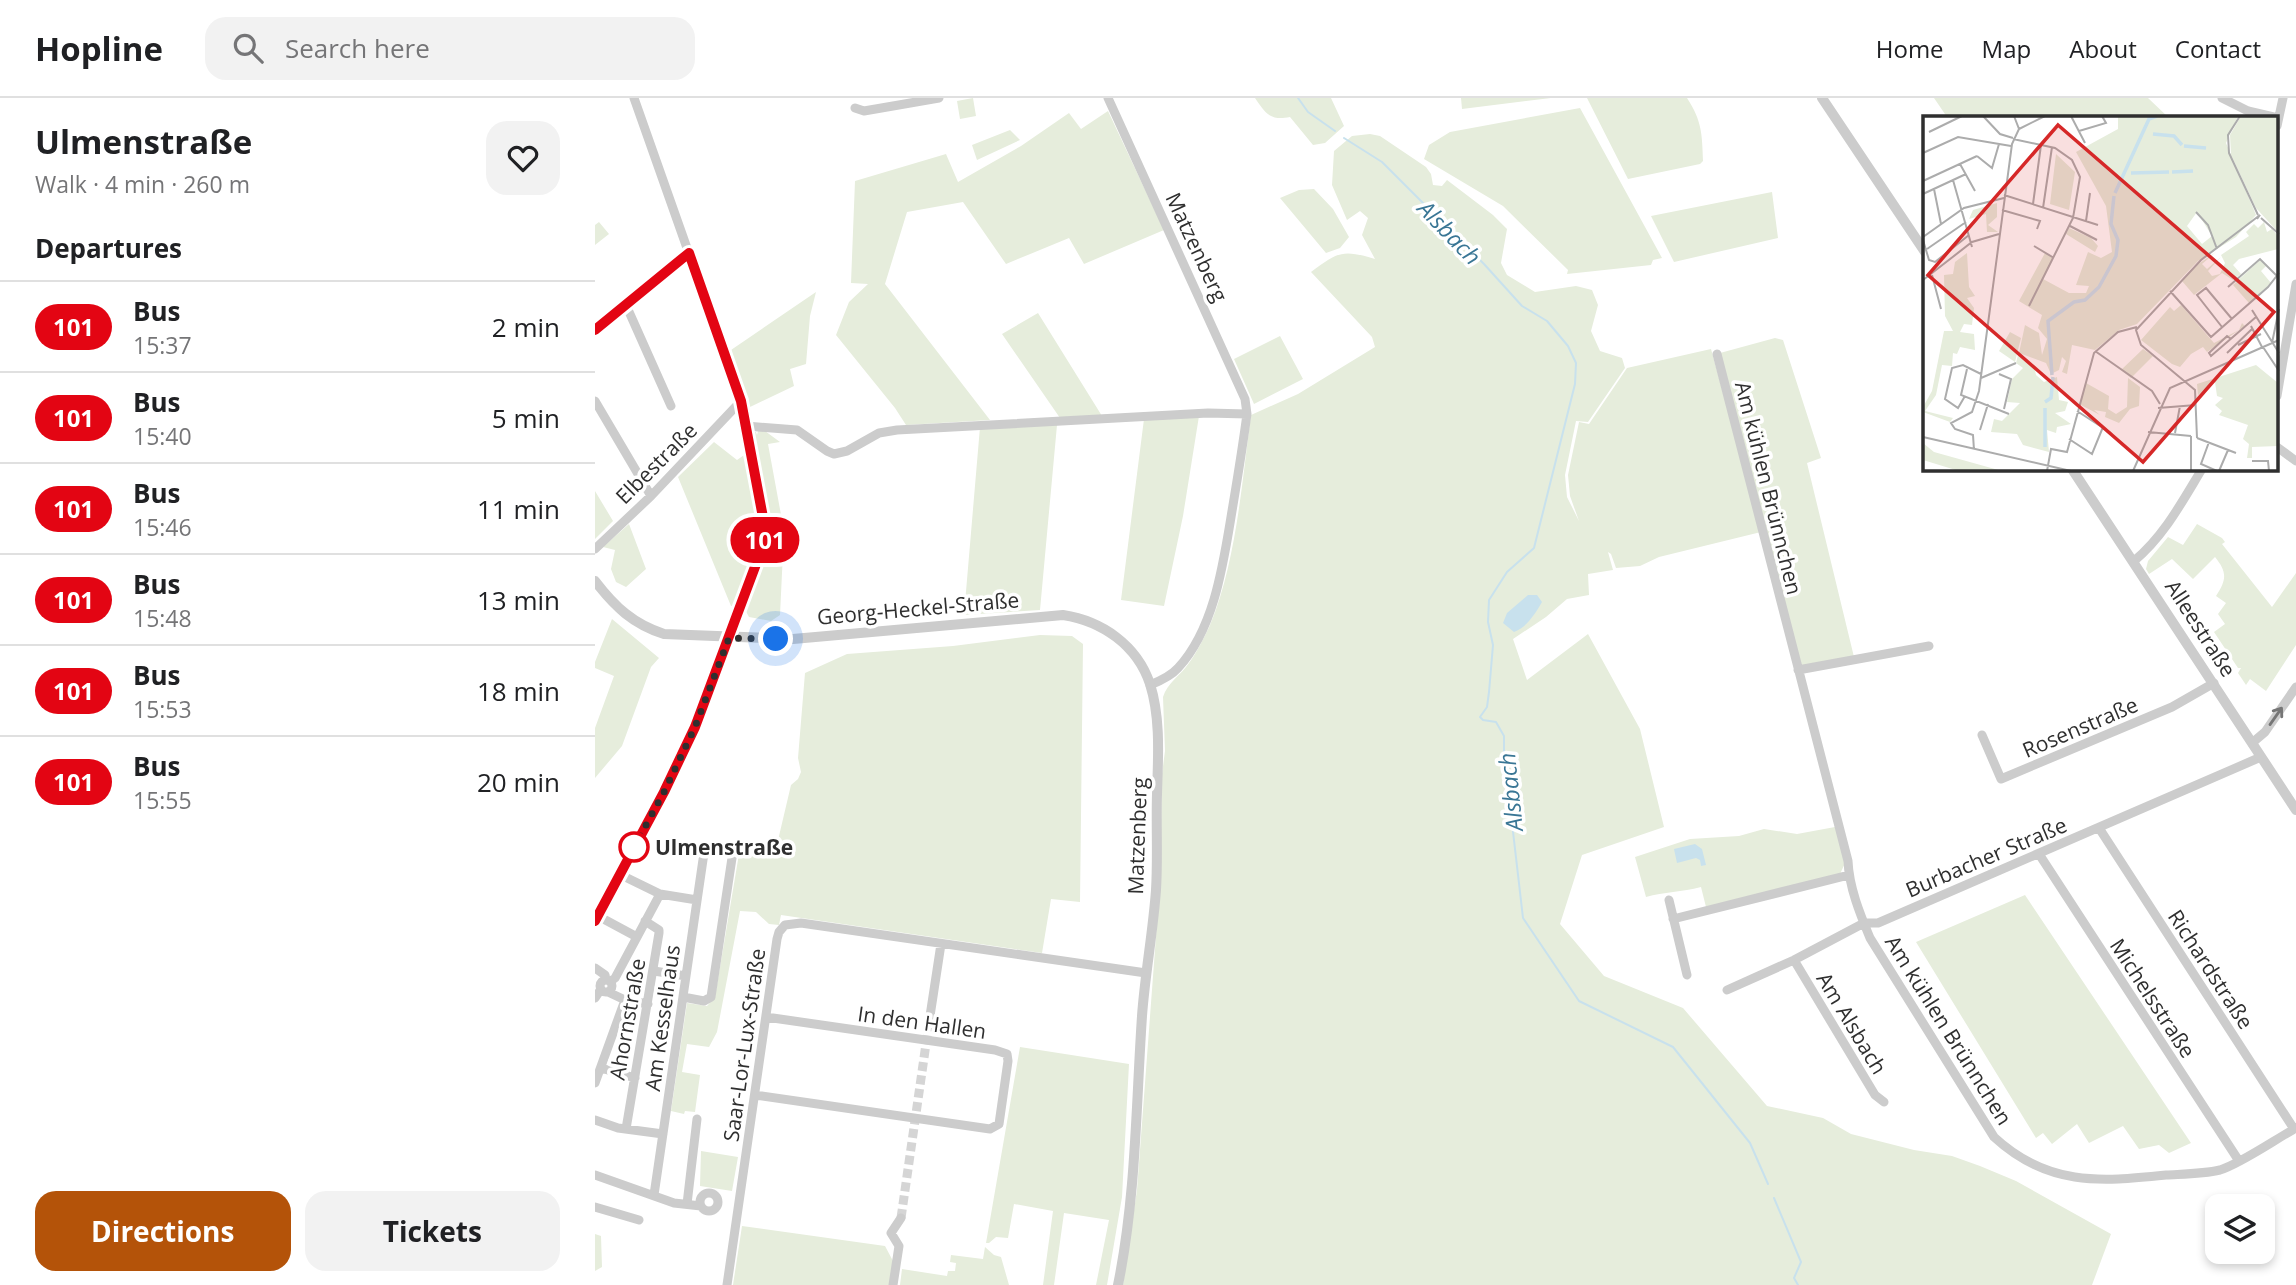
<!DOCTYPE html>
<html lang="en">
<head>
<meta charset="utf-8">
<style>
	:root { --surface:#fff; --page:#f2f2f2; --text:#202124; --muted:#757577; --line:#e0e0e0; --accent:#b45309 }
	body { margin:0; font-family:"Open Sans",sans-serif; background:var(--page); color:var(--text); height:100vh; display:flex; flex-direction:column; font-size:26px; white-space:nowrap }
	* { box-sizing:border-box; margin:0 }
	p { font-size:23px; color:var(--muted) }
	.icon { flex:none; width:38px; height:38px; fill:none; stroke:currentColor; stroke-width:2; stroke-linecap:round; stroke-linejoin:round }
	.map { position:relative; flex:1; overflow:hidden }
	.details { display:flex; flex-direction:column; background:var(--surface); width:595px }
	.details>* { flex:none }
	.badge { padding:0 14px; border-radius:23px; font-size:24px; line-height:46px }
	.fabs { position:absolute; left:1610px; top:1096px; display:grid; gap:14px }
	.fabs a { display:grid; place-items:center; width:70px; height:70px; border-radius:14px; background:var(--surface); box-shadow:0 4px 10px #0003; font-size:35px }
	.you { position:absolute; width:35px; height:35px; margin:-18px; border:5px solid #fff; border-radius:50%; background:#1a73e8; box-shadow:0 0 0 10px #1a73e833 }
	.map>.badge { position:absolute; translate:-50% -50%; box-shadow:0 0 0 4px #fff }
	h2 { padding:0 35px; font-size:26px; line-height:63px }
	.round { display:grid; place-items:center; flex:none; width:74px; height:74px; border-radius:21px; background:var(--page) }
	.headline { display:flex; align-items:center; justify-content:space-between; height:119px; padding:0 35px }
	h1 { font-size:33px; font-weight:700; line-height:52px }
	.action { display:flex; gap:14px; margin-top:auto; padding:14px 35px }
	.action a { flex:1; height:80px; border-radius:21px; background:var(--accent); color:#fff; font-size:28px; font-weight:700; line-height:80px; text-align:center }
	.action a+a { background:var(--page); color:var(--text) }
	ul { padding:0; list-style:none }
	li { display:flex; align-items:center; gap:21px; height:91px; padding:0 35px; border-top:2px solid var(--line) }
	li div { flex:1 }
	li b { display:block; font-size:26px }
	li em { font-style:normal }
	li .badge { min-width:77px; font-weight:700; text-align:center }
	header { display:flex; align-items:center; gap:42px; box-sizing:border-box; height:98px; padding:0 35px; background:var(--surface); border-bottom:2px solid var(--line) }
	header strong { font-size:33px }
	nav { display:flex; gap:38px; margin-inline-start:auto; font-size:24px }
	.search { width:490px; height:63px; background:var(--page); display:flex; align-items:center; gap:18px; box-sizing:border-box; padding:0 24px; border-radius:21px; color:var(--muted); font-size:26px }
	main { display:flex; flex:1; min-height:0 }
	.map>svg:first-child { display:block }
	.green { fill:#e6eddc }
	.water { fill:#c8e1ed }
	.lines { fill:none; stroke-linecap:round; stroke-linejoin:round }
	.stream { stroke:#c8e1ed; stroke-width:2 }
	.minor-tunnel { stroke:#d5d5d5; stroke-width:9; stroke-dasharray:9 4.5; stroke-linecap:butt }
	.minor { stroke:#ccc; stroke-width:9 }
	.tertiary { stroke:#ccc; stroke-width:10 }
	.oneway { stroke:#767676 }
	.line-casing { stroke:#fff; stroke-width:16 }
	.line { stroke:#e30513; stroke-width:10 }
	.walk { stroke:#2f2f2f; stroke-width:7; stroke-dasharray:0 12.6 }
	.stop-dot { fill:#fff; stroke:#e30513; stroke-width:3.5 }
	.labels { text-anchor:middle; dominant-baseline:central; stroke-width:7; stroke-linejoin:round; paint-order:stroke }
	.street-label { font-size:21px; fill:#2f2f2f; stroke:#fff }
	.stop-label { font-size:21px; font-weight:bold; fill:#2f2f2f; stroke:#fff; text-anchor:start }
	.water-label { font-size:23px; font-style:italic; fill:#397695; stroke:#fff }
	.inset-river { fill:none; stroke:#c8e1ed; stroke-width:3.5 }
	.inset-road { fill:none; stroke:#acacac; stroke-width:2 }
	.view { fill:#d62828; fill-opacity:0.15; stroke:#d62828; stroke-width:3.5 }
	.inset-edge { fill:none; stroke:#2f2f2f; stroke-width:3.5 }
</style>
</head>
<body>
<header>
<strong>Hopline</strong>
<div class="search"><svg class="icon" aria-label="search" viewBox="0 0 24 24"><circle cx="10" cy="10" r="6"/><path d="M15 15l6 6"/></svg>Search here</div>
<nav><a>Home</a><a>Map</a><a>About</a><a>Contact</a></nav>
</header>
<main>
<section class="details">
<div class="headline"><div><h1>Ulmenstraße</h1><p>Walk · 4 min · 260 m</p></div><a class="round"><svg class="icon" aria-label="heart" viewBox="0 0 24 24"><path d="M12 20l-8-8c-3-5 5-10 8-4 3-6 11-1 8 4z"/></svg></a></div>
<h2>Departures</h2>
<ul>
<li><span class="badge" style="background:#e30513;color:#fff">101</span><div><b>Bus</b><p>15:37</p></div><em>2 min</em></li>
<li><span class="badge" style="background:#e30513;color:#fff">101</span><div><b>Bus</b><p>15:40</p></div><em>5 min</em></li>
<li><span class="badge" style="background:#e30513;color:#fff">101</span><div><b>Bus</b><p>15:46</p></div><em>11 min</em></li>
<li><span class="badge" style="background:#e30513;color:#fff">101</span><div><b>Bus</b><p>15:48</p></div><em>13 min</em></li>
<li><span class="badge" style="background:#e30513;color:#fff">101</span><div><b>Bus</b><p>15:53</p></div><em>18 min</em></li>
<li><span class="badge" style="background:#e30513;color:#fff">101</span><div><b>Bus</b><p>15:55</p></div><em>20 min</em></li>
</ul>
<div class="action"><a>Directions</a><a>Tickets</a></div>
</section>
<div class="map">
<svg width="1701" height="1187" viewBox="0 0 1701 1187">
	<rect width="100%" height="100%" fill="#fff"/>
	<path class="green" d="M 378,0 L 381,18 L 365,21 L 362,3 Z
		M 660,0 L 736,0 L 749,28 L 730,45 L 718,47 L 695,19 C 675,23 671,16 660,0 Z
		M 866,0 L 956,0 L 867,11 Z
		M 992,0 L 1092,0 C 1107,23 1107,36 1108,63 L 1105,66 L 1033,81 Z
		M 1339,0 L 1553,0 L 1573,19 L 1352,19 Z
		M 985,10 L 1067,160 L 1058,162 L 1056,167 L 972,176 L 973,172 L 908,108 L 829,61 L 834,47 L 855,34 Z
		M 513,13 L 569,132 L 489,166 L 474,140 L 411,166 L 368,104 L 312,114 L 290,186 L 395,322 L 311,327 L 300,310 L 241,237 L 254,204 L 273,186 L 256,185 L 260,83 L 351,56 L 363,84 L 426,48 L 474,15 L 486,31 Z
		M 415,32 L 425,42 L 382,62 L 377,47 Z
		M 775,36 L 785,38 L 831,69 L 836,76 L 838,87 L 847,88 L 852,82 L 898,117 L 912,131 L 906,165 L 912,177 L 940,194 L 981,188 L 997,192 L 1003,207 L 996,233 L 1005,253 L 1027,260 L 1030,270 L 993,324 L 981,323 L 970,377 L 972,399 L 984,423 L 975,398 L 973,377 L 984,324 L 994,326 L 1032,270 L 1116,251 L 1166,434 L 1064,459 L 1045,468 L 1021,470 L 1016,456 L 1013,454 L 1018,472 L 993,476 L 994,497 L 972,501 L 951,519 L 918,541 L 932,582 L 993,536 L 1045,631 L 1069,729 L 987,757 L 965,826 L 1009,878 L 1088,910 L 1172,1008 L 1228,1020 L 1256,1036 L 1319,1052 L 1357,1058 L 1385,1068 L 1421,1083 L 1516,1136 L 1497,1187 L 528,1187 L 542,1092 L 565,785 L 567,676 L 570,653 L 568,599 C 572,585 586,577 594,565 C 602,554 609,540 615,527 C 641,465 647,384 656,317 L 703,296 L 780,249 L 777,239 L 716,174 C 743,154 747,151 780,161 L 767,137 L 773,120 L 765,113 L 752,122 L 737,87 L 739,53 L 757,38 Z
		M 719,91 L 738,111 L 754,139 L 745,150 L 731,155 L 685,100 L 704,92 Z
		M 1177,94 L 1183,140 L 1079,164 L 1056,118 Z
		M 4,124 L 14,136 L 0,147 L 0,127 Z
		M 221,194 L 215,218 L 211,266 L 195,271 L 199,288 L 155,309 L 136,252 Z
		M 443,215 L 507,318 L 465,320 L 407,236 Z
		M 685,238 L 708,281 L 659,306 L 639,261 Z
		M 1180,240 L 1188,242 L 1226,360 L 1212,365 L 1259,559 L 1206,568 L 1125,255 Z
		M 604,318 L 588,418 L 569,508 L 526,502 L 549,321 Z
		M 462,327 L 445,512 L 369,517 L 385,329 Z
		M 163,333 L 170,333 L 185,344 L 173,346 L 189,433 L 185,517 L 176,523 L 154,519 L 148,508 L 174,444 L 174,430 L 155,334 L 161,334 L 162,337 Z
		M 119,344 L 142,362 L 152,355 L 167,442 L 163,455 L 140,508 L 136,508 L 83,379 Z
		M 0,393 L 18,423 L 0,441 Z
		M 34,426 L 51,471 L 31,489 L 21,484 L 16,471 L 20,452 L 8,449 Z
		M 1602,426 L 1627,440 L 1630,444 L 1627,446 L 1677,509 L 1701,475 L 1701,547 L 1671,593 L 1655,581 L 1651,587 L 1643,575 L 1646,570 L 1643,570 L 1619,534 L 1630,526 L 1623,516 L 1631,505 L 1621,498 C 1632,481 1632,474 1620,459 L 1598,481 L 1577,461 L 1554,476 L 1551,471 L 1553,463 L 1573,439 L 1588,447 Z
		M 17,521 L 64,560 L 56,569 L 27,648 L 0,680 L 0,630 L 19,578 L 0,570 L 0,564 Z
		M 445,537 L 477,538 L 488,546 L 485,804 L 456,801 L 447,855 L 186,817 L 184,827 L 174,826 L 161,814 L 145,813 L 122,934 L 114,949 L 92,946 L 87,974 L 105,977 L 100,1014 L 90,1013 L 89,1016 L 76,1013 L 92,905 L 112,908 L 120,899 L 145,750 L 180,755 L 196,687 L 203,681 L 206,674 L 203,660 L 210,575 L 252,556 L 358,548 Z
		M 1240,729 L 1251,763 L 1245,776 L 1111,809 L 1106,789 C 1087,794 1069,794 1051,799 L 1040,759 L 1095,741 L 1144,738 L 1169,731 L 1202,736 Z
		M 1430,797 L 1596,1045 L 1574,1055 L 1564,1047 L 1544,1051 L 1528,1028 L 1494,1045 L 1482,1026 L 1457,1046 L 1448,1035 L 1441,1040 L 1321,844 Z
		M 425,949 L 534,966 L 527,1099 L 512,1187 L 501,1187 L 514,1122 L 469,1115 L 459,1187 L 448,1187 L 458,1113 L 419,1106 L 413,1140 L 401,1139 L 394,1145 L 391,1145 Z
		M 106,1053 L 143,1059 L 137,1093 L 105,1088 Z
		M 147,1128 L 290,1148 L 298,1163 L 295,1187 L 138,1187 Z
		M 0,1136 L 6,1138 L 7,1169 L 0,1173 Z
		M 390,1149 L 399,1157 L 406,1159 L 414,1187 L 305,1187 L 307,1171 L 352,1178 L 353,1173 L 360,1173 L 361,1165 L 355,1164 L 356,1157 L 388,1161 Z"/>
	<path class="water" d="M 933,497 L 942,497 L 947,504 C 940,516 932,529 919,534 L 908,525 L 912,515 Z
		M 1100,746 L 1107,751 L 1111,767 L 1106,768 L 1105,762 L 1101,760 L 1082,765 L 1079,751 Z"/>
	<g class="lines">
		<path class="stream" d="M 703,0 L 713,14 L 740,33
			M 749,40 L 787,64 L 889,166 L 927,208 L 952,223 L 973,248 L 981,265 L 980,286 L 939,450 L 912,474 L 894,502 L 893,524 L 898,547 L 894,594 L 892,609 L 885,619 L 888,622 L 901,624 L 909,638 L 909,656 L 928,820 L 984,903 L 1078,949 L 1155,1045 L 1173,1086
			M 1179,1100 L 1206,1164 L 1199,1180 L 1203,1187"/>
		<path class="minor-tunnel" d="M 306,1120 L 335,918"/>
		<path class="minor" d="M 513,0 L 650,301 L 652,316 C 648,346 643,377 638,407 C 629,460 621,529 583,570 C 576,578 565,583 555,587
			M 1627,0 L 1653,13 L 1683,20
			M 260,10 L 269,13 L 344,0
			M 1682,28 L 1688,0
			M 31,207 L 76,308
			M 0,232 L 94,155
			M 1122,256 L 1253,763 C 1254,789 1265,816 1275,840 L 1399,1039 C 1452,1088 1504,1084 1571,1077 C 1588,1076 1608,1076 1625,1072 C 1645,1066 1681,1041 1701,1030
			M 1682,298 L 1701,186
			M 0,303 L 56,398
			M 151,328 L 202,332 L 232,353 L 239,356 L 252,353 L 284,335 L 302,332 L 613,315 L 652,316
			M 1682,349 L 1701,363
			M 0,451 L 56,398 L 146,303
			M 1539,463 C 1569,438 1587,404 1607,371
			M 1203,572 L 1334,548
			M 1387,637 L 1406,681 L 1577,609 L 1619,585
			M 1657,645 L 1670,634 L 1701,589
			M 1504,730 L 1699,1031
			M 1444,756 L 1644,1063
			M 24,776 L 65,796 L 102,802
			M 1074,802 L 1092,877
			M 3,818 L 42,839
			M 1078,821 L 1254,777
			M 0,823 L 69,694 L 100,630 L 170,442 L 171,430 L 146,303 L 39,0
			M 1199,862 L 1280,997 L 1289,1004
			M 0,870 L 10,877 L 11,882
			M 59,873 L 91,878
			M5 888a6 6 0 1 1 12 0a6 6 0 1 1-12 0Z
			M 16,883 L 20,880 L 65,796
			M 1132,892 L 1199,862 L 1269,825 L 1283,825 L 1666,659
			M 13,894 L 30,902 L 53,906
			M 0,900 L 6,891
			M 335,918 L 346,846
			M 6,970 L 40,980
			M 0,985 L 30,902
			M 160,997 L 395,1031 L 404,1026 L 413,963 L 412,956 L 400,952 L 171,919
			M 0,1022 L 23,1030 L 68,1036
			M 31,1031 L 64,835 L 64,832 L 50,823
			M 0,1077 L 79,1105 L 106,1108
			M105 1104a9 9 0 1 1 18 0a9 9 0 1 1-18 0Z
			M 59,1097 L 110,748 L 133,752 L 137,755 L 137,760 L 116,899 L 109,903 L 88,899
			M 92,1106 L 102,1021
			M 0,1109 L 44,1122
			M 132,1187 L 182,841 L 184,834 L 190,827 L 206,825 L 551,875
			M 298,1187 L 304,1148 L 296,1135 L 306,1120"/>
		<path class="tertiary" d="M 1227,0 L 1330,154
			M 1477,371 L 1701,712
			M 0,483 C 20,509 38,526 69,536 L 198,541 L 468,517 C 507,523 542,547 555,586 C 566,621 563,660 562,696 C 561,728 563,760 561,792 C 558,834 550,876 547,918 C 541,1007 541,1099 523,1187"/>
	</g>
	<defs><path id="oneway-shaft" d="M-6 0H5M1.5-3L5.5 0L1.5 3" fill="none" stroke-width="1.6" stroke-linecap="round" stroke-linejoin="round" transform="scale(1.75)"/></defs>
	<use class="oneway" href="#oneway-shaft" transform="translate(1681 618) rotate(-55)"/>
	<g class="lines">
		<defs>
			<path id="line" d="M 0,232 L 94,155 L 146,303 L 170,430 L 170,442 L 100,629 L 69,694 L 0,823"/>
		</defs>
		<use href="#line" class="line-casing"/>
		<use href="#line" class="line"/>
		<path class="walk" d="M 39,749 L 69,694 L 100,629 L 134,540 L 181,541"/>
	</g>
	<circle class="stop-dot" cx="39" cy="749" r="14"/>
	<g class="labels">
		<g class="street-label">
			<text transform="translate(602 149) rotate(65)">Matzenberg</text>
			<text transform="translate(61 365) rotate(-45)">Elbestraße</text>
			<text transform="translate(1174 390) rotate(76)">Am kühlen Brünnchen</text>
			<text transform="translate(323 510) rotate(-5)">Georg-Heckel-Straße</text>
			<text transform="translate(1606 530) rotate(57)">Alleestraße</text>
			<text transform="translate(1485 629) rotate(-23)">Rosenstraße</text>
			<text transform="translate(542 738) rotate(-88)">Matzenberg</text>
			<text transform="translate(1391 759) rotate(-23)">Burbacher Straße</text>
			<text transform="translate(1616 871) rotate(57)">Richardstraße</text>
			<text transform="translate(1558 900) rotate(57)">Michelsstraße</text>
			<text transform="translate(67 920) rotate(-82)">Am Kesselhaus</text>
			<text transform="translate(32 921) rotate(-80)">Ahornstraße</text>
			<text transform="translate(327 924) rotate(8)">In den Hallen</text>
			<text transform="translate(1257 925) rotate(59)">Am Alsbach</text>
			<text transform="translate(1354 932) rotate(58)">Am kühlen Brünnchen</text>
			<text transform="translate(149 947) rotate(-82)">Saar-Lor-Lux-Straße</text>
		</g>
		<g class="stop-label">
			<text x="60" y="749">Ulmenstraße</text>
		</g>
		<g class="water-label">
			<text transform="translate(855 134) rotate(46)">Alsbach</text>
			<text transform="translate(915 694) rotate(-96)">Alsbach</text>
		</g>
	</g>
	<g transform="translate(1328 18)">
		<rect width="355" height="355" fill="#fff"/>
		<path d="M 195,0 L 315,0 L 303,27 L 333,99 L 313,121 L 275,145 L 214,208 L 196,214 L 172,234 L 149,229 L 144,258 L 139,256 L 143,245 L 139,241 L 136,254 L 128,258 L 123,247 L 96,237 L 102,209 L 116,217 L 119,239 L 124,223 L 115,212 L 119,199 L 96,185 L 122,137 L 130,142 L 120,163 L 146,177 L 163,177 L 166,170 L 153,169 L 165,136 L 178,142 L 189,136 L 183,90 L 153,36 L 195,13 ZM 274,96 L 289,120 L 279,128 L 264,110 ZM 318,0 L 355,0 L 355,116 L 333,92 L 308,39 L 307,19 ZM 133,38 L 152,56 L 146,94 L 127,88 ZM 74,87 L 74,101 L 65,109 L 75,116 L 64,116 L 63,98 L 46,103 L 50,94 ZM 341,106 L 344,116 L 349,113 L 355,120 L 355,133 L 316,143 L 310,149 L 318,158 L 310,164 L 299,157 L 271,179 L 259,165 L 274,149 L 293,136 L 279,148 L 284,153 L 298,141 L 285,155 L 289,160 L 297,158 L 302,147 L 298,139 L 326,120 L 323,116 L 331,108 L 335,112 ZM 146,112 L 168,122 L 175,130 L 172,136 L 143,118 ZM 44,137 L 46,171 L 52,180 L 44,182 L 51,192 L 49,209 L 41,208 L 37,216 L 51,218 L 52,234 L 37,231 L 34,238 L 30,237 L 29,250 L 19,249 L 13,279 L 2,295 L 30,302 L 27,306 L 0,296 L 0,291 L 9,275 L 21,215 L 30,215 L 22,200 L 21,159 L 30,158 L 32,146 ZM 337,144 L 344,149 L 338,155 L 348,167 L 326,187 L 310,169 ZM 258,189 L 291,227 L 316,214 L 319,207 L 322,210 L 284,236 L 280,231 L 268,238 L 257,251 L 249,248 L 218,224 L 247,191 L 251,195 ZM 87,216 L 98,222 L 92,246 L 76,235 ZM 220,233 L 230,240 L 208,262 L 198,254 ZM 95,239 L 111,250 L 113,259 L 121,266 L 134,261 L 136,284 L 145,286 L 142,295 L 132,297 L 148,308 L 134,311 L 133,317 L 124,314 L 126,336 L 100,329 L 94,318 L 68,316 L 71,303 L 79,305 L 97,287 L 84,286 L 89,263 L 100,252 L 93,247 ZM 333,249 L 355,267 L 355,330 L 329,331 L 329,342 L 324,342 L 326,328 L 320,323 L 325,309 L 296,299 L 299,295 L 292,289 L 300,282 L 294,280 L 292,266 L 275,279 L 274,268 ZM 205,262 L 217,271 L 216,290 L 207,293 L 196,307 L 182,301 L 183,296 L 171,294 L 177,299 L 156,288 L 163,267 L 186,280 L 185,293 L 193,298 L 204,291 ZM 0,327 L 11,336 L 79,355 L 36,355 L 0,344 Z" fill="#e6eddc" fill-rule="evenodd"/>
		<path class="inset-river" d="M 230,18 L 251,20 L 259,29M 261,30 L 283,32M 249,56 L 270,55M 208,57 L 246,56M 192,77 L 226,3 L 234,0M 129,259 L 125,205 L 151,186 L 162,184 L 176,171 L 193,140 L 195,124 L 188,108 L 191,80M 122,286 L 128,282 L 130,261M 122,292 L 122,331"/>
		<path class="inset-road" d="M 60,0 L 77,18 L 90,22M 148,0 L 162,27M 317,0 L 305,19 L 306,37 L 335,99M 96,13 L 122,0M 156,15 L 183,7 L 179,0M 6,16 L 39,0M 90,23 L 132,32 L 149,44 L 157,61 L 150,102 L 106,190M 0,37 L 35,21 L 88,30M 54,40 L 69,52 L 76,28M 37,48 L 52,75M 30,64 L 49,131M 0,65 L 54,40M 11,73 L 18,108M 0,78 L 43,58M 81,79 L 175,109M 110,88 L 118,29M 120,92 L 129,31M 79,94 L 117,105 L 114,113M 273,96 L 285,109 L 294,133M 338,102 L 356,118M 163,105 L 167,77M 147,110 L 174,124M 0,121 L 41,92 L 81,82M 0,124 L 6,144 L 12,146 L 46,119M 111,130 L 131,142M 4,133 L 43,106M 9,159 L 18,193M 0,164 L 49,126 L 76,118M 305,171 L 337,143 L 354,160M 247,175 L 288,221 L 345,171 L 356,157M 329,194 L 356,237M 328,210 L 339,231M 299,211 L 274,179 L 283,172 L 309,203M 308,223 L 304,220 L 286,237 L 288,240 L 333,201M 349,227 L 356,193M 315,229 L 338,218M 340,231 L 356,255M 172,235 L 229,275 L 237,288M 304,237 L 330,212M 44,253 L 38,279 L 86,298M 76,258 L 88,263 L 81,293M 58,262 L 93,247M 42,280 L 35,292 L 22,283 L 29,252 L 40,249 L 58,258M 235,292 L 273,289M 154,295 L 188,317M 57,314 L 65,288M 225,316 L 268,320M 252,317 L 257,290M 0,321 L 148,355M 274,322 L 272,274 L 218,229 L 213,214 L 278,144 L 337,99 L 334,103M 274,322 L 313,337M 146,323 L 169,338 L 180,311M 286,326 L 278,348 L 294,355M 51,334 L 50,319 L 32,313 L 28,307 L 49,296 L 56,275 L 89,28 L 96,13 L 91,0M 329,345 L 345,345 L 346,355M 124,355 L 128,333 L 144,336 L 171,237 L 195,216 L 214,211M 210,355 L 247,272 L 356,224M 268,355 L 268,320M 296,355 L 305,334"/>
		<path class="view" d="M 135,9 L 351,196 L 220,346 L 5,159 Z"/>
		<rect width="355" height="355" class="inset-edge"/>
	</g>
</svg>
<div class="fabs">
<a><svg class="icon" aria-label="layers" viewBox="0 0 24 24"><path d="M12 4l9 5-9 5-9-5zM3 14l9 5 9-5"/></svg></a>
</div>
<div class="you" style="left:181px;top:541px"></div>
<b class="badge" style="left:170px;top:442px;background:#e30513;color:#fff">101</b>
</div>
</main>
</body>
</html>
